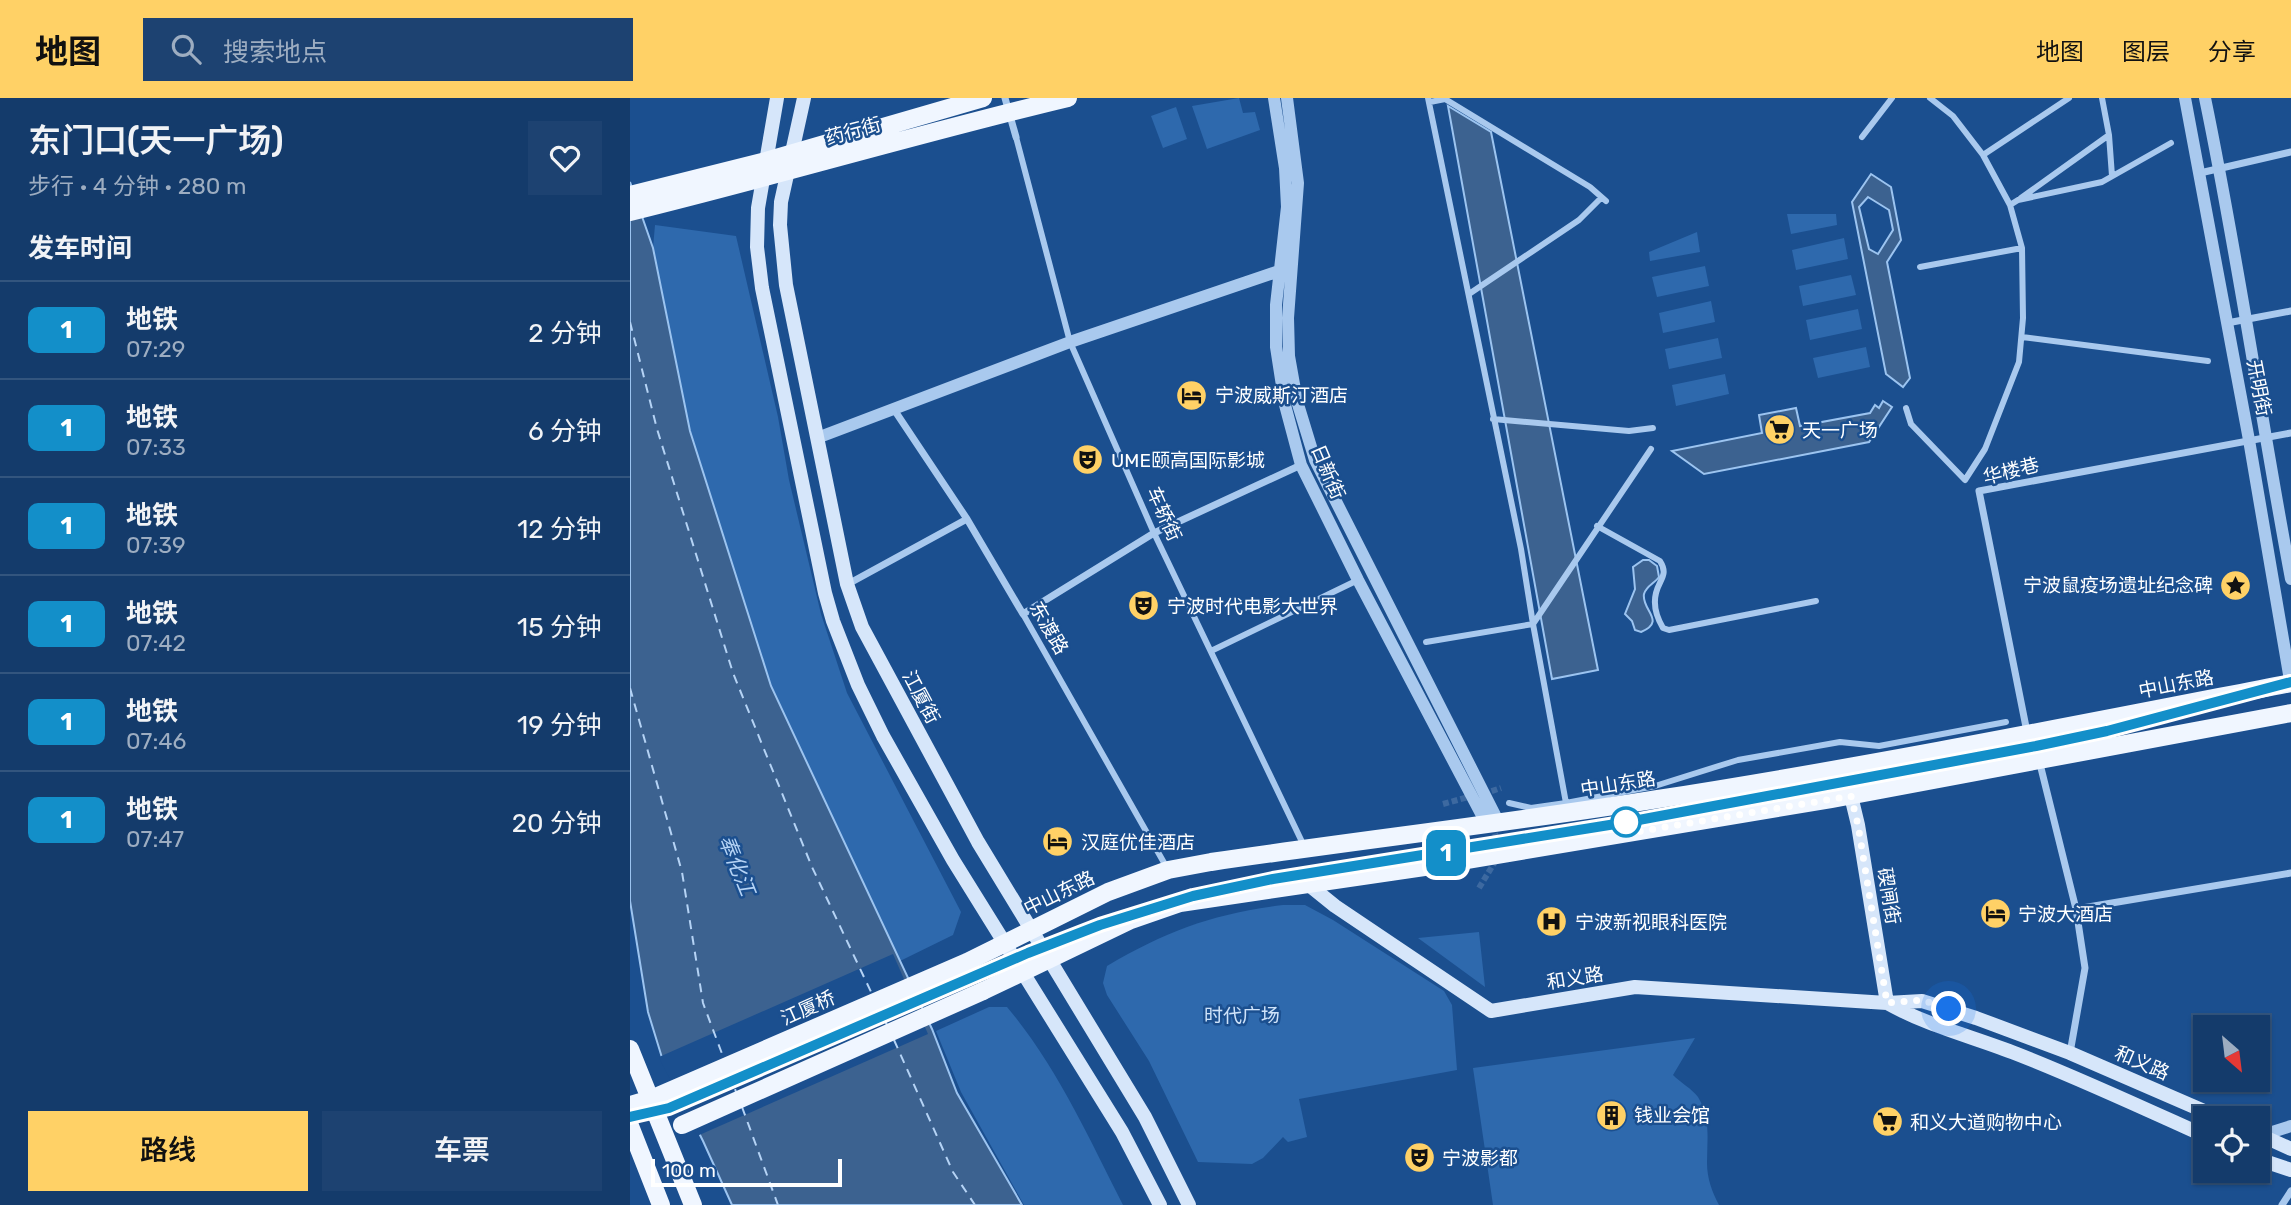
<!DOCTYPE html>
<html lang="zh">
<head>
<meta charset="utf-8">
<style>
	:root { --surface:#143b6b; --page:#1d4271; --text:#f1f3f6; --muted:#9dadc1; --line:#33557e; --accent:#ffd166 }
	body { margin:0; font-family:Rubik,"Noto Sans SC",sans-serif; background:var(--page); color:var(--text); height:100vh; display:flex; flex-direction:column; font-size:26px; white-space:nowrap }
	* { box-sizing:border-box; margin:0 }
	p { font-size:23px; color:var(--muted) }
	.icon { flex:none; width:38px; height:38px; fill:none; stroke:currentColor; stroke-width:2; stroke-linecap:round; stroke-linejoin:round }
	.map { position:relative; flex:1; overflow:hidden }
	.details { display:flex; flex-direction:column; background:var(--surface); width:630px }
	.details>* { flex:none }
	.badge { padding:0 14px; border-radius:10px; font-size:24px; line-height:46px }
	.needle { width:46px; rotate:152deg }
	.controls { position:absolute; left:1563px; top:917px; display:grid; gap:14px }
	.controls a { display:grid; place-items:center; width:77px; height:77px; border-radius:0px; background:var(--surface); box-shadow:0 2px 5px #0004,0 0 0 2px var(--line); font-size:35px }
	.scale { position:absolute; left:21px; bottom:18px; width:191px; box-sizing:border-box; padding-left:7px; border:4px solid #fff; border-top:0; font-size:19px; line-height:24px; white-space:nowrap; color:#fff; -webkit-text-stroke:5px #1b4f8f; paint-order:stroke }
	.you { position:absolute; width:35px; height:35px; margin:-18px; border:5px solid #fff; border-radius:50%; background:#1a73e8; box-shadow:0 0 0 10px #1a73e833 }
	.map>.badge { position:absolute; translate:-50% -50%; box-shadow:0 0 0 4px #fff }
	h2 { padding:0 28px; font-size:26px; line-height:63px }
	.round { display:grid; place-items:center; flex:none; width:74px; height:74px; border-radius:0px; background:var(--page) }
	.overview { display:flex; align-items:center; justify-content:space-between; height:119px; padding:0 28px }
	h1 { font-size:33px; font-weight:600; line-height:52px }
	.cta { display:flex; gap:14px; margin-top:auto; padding:14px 28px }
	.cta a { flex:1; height:80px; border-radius:0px; background:var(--accent); color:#111; font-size:28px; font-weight:600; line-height:80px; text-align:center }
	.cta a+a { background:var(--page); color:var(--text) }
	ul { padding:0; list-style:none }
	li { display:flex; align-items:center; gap:21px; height:98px; padding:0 28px; border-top:2px solid var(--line) }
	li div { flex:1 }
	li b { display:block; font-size:26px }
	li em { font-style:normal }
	li .badge { min-width:77px; font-weight:700; text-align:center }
	header { display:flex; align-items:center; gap:42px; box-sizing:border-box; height:98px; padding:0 35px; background:var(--accent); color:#111 }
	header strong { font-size:33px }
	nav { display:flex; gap:38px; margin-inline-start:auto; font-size:24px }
	.search { width:490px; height:63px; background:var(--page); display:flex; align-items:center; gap:18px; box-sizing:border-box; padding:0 24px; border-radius:0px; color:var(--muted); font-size:26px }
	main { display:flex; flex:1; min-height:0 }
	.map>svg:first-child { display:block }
	.green { fill:#2e69ad }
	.water { fill:#3c6290; stroke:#9cc4f0; stroke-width:2; fill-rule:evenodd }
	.pier { fill:#1b4f8f }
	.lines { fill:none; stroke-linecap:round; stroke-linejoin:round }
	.ferry { stroke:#b5d3f5; stroke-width:2; stroke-dasharray:9 7; stroke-linecap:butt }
	.pedestrian-tunnel { stroke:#3d69a0; stroke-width:6; stroke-dasharray:6 3; stroke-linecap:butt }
	.pedestrian { stroke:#a9c9ee; stroke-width:6 }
	.minor { stroke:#a9c9ee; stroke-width:7 }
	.tertiary { stroke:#a9c9ee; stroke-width:12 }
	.secondary { stroke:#d6e6fa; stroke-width:14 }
	.primary { stroke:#f0f6ff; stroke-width:18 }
	.primary-bridge { stroke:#f0f6ff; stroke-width:18 }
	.line-casing { stroke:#fff; stroke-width:16 }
	.line { stroke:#138fc9; stroke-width:10 }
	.walk { stroke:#fff; stroke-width:7; stroke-dasharray:0 12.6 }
	.stop-dot { fill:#fff; stroke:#138fc9; stroke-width:3.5 }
	.labels { text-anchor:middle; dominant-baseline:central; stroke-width:5; stroke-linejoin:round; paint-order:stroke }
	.street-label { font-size:19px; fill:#fff; stroke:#1b4f8f }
	.poi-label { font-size:19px; fill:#fff; stroke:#1b4f8f; text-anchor:start }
	.park-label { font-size:19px; fill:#cfe3fa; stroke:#1b4f8f }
	.water-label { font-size:21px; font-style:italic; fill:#b5d3f5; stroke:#1b4f8f }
</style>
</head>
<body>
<header>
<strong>地图</strong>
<div class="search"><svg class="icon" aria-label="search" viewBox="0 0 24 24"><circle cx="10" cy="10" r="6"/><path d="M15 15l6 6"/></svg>搜索地点</div>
<nav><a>地图</a><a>图层</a><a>分享</a></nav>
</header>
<main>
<section class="details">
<div class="overview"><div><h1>东门口(天一广场)</h1><p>步行 · 4 分钟 · 280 m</p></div><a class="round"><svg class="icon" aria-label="heart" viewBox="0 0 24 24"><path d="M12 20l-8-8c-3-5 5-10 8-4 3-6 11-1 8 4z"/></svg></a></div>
<h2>发车时间</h2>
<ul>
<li><span class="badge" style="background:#138fc9;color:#fff">1</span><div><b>地铁</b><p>07:29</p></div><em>2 分钟</em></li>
<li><span class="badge" style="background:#138fc9;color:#fff">1</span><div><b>地铁</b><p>07:33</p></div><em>6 分钟</em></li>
<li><span class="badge" style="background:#138fc9;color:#fff">1</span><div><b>地铁</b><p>07:39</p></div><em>12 分钟</em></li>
<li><span class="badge" style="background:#138fc9;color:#fff">1</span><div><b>地铁</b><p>07:42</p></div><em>15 分钟</em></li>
<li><span class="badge" style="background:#138fc9;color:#fff">1</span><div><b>地铁</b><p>07:46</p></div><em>19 分钟</em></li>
<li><span class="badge" style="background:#138fc9;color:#fff">1</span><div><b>地铁</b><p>07:47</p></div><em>20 分钟</em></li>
</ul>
<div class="cta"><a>路线</a><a>车票</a></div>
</section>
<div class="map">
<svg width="1661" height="1107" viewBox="0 0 1661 1107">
	<rect width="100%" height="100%" fill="#1b4f8f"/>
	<path class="green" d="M 609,0 L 613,15 L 625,14 L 630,32 L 577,51 L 562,8 Z
		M 546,9 L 557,41 L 533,50 L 521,18 Z
		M 1157,116 L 1206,116 L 1207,127 L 1161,136 Z
		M 25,127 L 106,138 L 148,319 L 159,382 L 191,516 L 217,595 L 331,814 L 323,837 L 270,863 L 141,588 L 60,333 L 23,150 Z
		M 1067,134 L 1070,154 L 1020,163 L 1019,154 Z
		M 1214,140 L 1218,161 L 1166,172 L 1162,152 Z
		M 1075,168 L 1079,188 L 1027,199 L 1022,179 Z
		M 1221,177 L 1226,197 L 1173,208 L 1169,188 Z
		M 1081,203 L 1085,224 L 1033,235 L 1029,215 Z
		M 1228,211 L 1232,231 L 1180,242 L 1176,222 Z
		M 1088,240 L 1092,260 L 1039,271 L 1035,251 Z
		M 1236,249 L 1240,269 L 1188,280 L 1183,260 Z
		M 1095,276 L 1099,296 L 1046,308 L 1042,287 Z
		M 653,807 L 675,807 L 703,822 L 814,893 L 822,907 L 827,972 L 669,1001 L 677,1039 L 658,1044 L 653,1039 L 633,1060 L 622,1066 L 568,1064 L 519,963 L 477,897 L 473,885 L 477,868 C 538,832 583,816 653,807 Z
		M 849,834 L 855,889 L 788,840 Z
		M 359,909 L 377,909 C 426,967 459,1040 493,1107 L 394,1107 L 331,994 L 306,933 Z
		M 1065,940 L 1043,977 C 1050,984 1062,991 1068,999 C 1081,1020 1077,1042 1077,1065 C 1077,1080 1082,1094 1089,1107 L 863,1107 L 843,970 Z"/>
	<path class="water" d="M 818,8 L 861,34 L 968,572 L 922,581 Z
		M 1241,76 L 1261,89 L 1271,142 L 1257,164 L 1280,280 L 1273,289 L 1256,276 L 1222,104 ZM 1238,99 L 1259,112 L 1263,132 L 1248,156 L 1239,151 L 1229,109 Z
		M 0,84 L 23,150 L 60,333 L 141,588 L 302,931 L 327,995 L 392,1107 L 102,1107 L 73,1043 L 33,963 L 18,914 L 0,803 Z
		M 1253,303 L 1262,309 L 1239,344 L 1074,376 L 1042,353 L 1132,335 L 1129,317 L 1166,310 L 1170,328 L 1240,315 L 1245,307 L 1249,310 Z
		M 1013,462 L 1019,462 L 1027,468 L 1029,479 C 1025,485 1016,488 1014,496 C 1011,512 1037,523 1011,534 L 1005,532 L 1002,523 L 995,516 L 1005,491 L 1003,469 Z"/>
	<path class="pier" d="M 263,856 L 298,936 L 67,1038 L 29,959 Z"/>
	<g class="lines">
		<path class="ferry" d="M 0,224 L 27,331 L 103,575 L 182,769 L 242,896
			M 0,590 L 52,774 L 73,905 L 94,961
			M 249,910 L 257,927
			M 264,942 L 323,1074 L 345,1107
			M 100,976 L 106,994
			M 112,1009 L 148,1107"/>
		<path class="pedestrian-tunnel" d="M 853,696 L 871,690
			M 813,706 L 842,698
			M 862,727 L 871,753
			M 849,790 L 866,762"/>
		<path class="pedestrian" d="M 1472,0 L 1479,37
			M 800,4 L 815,1 L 960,89 L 976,103
			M 386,39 L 440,244 L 524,435 L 674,748
			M 1232,39 L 1262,0
			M 1353,57 L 1439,0
			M 1391,100 L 1479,37 L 1482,78
			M 1380,107 L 1388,102 L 1472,84 L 1541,45
			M 1290,169 L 1392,150
			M 839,196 L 949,122 L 971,100
			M 1392,239 L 1578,263
			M 1276,310 L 1281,326 L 1335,382 L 1355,351 L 1389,264 L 1393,220 L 1392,150 L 1380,107 L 1353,57 L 1323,18 L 1300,0
			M 863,321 L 999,333 L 1023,330
			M 967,428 L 1030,463 C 1039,477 1029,482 1026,495 C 1023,507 1027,520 1033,530 L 1039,532 L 1186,503
			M 393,516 L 537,770
			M 796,544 L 903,526 L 891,451 L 798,0
			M 581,553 L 728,482
			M 879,705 L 901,710 L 936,705 L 1025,688 L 1108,662 L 1210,644 L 1249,648 L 1376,624
			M 936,705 L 903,526 L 1021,351"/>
		<path class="minor" d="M 375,0 L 386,39
			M 1570,75 L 1661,54
			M 1597,225 L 1661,213
			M 263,310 L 337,421 L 393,516 L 524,435 L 671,367
			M 218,486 L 337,421
			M 1397,634 L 1349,393 L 1661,335
			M 1409,662 L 1446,811 L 1455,870 L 1440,955
			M 1446,811 L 1661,775
			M 1652,1107 L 1661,1093"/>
		<path class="tertiary" d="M 644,0 L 655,70 L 657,109 L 646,207 L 646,249 L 655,307 L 671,367 L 728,482 L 857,727
			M 657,0 L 668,85 L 658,220 L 659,258 L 667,303 L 685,362 L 869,725
			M 1555,0 L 1619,342 L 1661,588
			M 1575,0 C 1608,159 1631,321 1661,481
			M 187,340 L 440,244 L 649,173
			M 1628,1034 L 1636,1036 L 1661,1028"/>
		<path class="secondary" d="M 147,0 L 128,110 L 127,149 L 132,190 L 195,495 L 203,523 L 228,587 L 253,638 L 323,762 L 492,1034 L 530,1107
			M 174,0 L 151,104 L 150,127 L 156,187 L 217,486 L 232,529 L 348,744 L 515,1019 L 559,1107
			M 1221,698 L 1228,727 L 1257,905 L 1292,903 L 1346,920 L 1440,955 L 1590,1020
			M 679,787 L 705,808 L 861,913 L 1005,889 L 1257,905 C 1298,928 1344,939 1387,956 C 1451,981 1513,1010 1575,1038
			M 1628,1036 L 1661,1051
			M 1628,1061 L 1661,1072"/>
		<path class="primary" d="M 0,97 L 136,63 L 353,0
			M 0,114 C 147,78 291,35 438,0
			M 353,893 L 501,822 L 550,805 L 801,768 L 1201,701 L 1661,615
			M 0,951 L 63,1107
			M 0,1007 L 21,1001 L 337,864 L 478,794 L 538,772 L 581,764 C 730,742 879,725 1028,701 C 1240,668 1450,626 1661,585
			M 0,1028 L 31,1107"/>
		<path class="primary-bridge" d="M 52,1027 L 353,893"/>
	</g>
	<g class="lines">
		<defs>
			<path id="line" d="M 0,1019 L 39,1010 L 398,855 L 470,827 L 563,798 L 643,781 L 998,724 L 1406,648 L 1477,633 L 1661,584"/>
		</defs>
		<use href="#line" class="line-casing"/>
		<use href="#line" class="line"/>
		<path class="walk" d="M 996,724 L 988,737 L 1221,698 L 1228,727 L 1257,905 L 1292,902 L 1319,911"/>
	</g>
	<defs>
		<symbol id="hotel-disc" viewBox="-11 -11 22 22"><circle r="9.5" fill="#ffd166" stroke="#1b4f8f"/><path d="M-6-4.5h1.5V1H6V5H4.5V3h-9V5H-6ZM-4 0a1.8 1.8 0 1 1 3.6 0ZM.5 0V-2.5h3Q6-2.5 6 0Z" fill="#111"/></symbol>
		<symbol id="supermarket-disc" viewBox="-11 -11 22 22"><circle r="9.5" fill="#ffd166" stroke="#1b4f8f"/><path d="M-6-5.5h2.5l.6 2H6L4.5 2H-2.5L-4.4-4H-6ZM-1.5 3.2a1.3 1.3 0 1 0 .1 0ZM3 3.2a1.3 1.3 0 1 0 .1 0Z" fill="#111"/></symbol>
		<symbol id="theatre-disc" viewBox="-11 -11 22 22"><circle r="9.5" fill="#ffd166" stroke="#1b4f8f"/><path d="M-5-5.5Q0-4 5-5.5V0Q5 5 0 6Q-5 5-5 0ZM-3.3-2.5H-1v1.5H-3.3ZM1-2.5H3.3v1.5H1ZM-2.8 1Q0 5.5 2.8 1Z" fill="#111"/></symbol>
		<symbol id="sight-disc" viewBox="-11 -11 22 22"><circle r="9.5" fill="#ffd166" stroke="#1b4f8f"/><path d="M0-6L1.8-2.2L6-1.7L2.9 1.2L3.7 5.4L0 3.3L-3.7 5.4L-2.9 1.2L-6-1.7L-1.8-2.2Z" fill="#111"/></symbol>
		<symbol id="hospital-disc" viewBox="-11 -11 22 22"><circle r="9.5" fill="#ffd166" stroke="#1b4f8f"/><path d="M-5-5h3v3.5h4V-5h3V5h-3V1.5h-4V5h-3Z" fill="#111"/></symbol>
		<symbol id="building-disc" viewBox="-11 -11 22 22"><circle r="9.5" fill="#ffd166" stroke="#1b4f8f"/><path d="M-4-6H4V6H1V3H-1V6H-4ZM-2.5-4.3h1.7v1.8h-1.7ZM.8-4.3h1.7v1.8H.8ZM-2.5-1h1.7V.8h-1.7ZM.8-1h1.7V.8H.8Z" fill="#111"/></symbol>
	</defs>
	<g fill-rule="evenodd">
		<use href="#hotel-disc" x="544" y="280" width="35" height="35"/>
		<use href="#supermarket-disc" x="1132" y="314" width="35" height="35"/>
		<use href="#theatre-disc" x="440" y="344" width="35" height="35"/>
		<use href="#sight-disc" x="1588" y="470" width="35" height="35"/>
		<use href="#theatre-disc" x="496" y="490" width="35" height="35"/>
		<use href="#hotel-disc" x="410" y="726" width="35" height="35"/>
		<use href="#hotel-disc" x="1348" y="798" width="35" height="35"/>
		<use href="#hospital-disc" x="904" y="806" width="35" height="35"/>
		<use href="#building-disc" x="964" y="1000" width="35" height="35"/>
		<use href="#supermarket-disc" x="1240" y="1006" width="35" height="35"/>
		<use href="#theatre-disc" x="772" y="1042" width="35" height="35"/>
	</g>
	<circle class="stop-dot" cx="996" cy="724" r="14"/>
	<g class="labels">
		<g class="street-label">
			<text transform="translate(223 33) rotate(-15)">药行街</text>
			<text transform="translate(1629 290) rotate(79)">开明街</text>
			<text transform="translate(1381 373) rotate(-14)">华楼巷</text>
			<text transform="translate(698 374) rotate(67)">日新街</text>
			<text transform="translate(534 416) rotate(66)">车轿街</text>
			<text transform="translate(419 530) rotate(60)">东渡路</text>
			<text transform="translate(1546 586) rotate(-11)">中山东路</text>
			<text transform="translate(291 599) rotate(62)">江厦街</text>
			<text transform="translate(988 686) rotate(-9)">中山东路</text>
			<text transform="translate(429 795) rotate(-26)">中山东路</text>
			<text transform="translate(1259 798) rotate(81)">碶闸街</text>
			<text transform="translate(945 880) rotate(-9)">和义路</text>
			<text transform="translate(178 910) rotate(-24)">江厦桥</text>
			<text transform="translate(1512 965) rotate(23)">和义路</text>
		</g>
		<g class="poi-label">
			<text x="585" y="297">宁波威斯汀酒店</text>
			<text x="1172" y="332">天一广场</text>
			<text x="481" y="362">UME颐高国际影城</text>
			<text x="1583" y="487" text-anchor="end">宁波鼠疫场遗址纪念碑</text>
			<text x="537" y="508">宁波时代电影大世界</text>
			<text x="451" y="744">汉庭优佳酒店</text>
			<text x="1388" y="816">宁波大酒店</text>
			<text x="945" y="824">宁波新视眼科医院</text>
			<text x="1004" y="1017">钱业会馆</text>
			<text x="1280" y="1024">和义大道购物中心</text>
			<text x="812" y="1060">宁波影都</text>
		</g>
		<g class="park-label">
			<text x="612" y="917">时代广场</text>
		</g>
		<g class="water-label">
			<text transform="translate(107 767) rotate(68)">奉化江</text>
		</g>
	</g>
</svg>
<div class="controls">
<a><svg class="needle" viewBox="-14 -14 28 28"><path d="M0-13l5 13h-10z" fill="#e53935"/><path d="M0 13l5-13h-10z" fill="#9dadc1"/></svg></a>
<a><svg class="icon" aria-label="locate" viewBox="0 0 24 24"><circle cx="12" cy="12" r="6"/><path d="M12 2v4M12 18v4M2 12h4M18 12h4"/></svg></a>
</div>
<div class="scale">100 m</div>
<div class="you" style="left:1319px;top:911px"></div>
<b class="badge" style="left:816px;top:755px;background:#138fc9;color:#fff">1</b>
</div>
</main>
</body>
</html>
